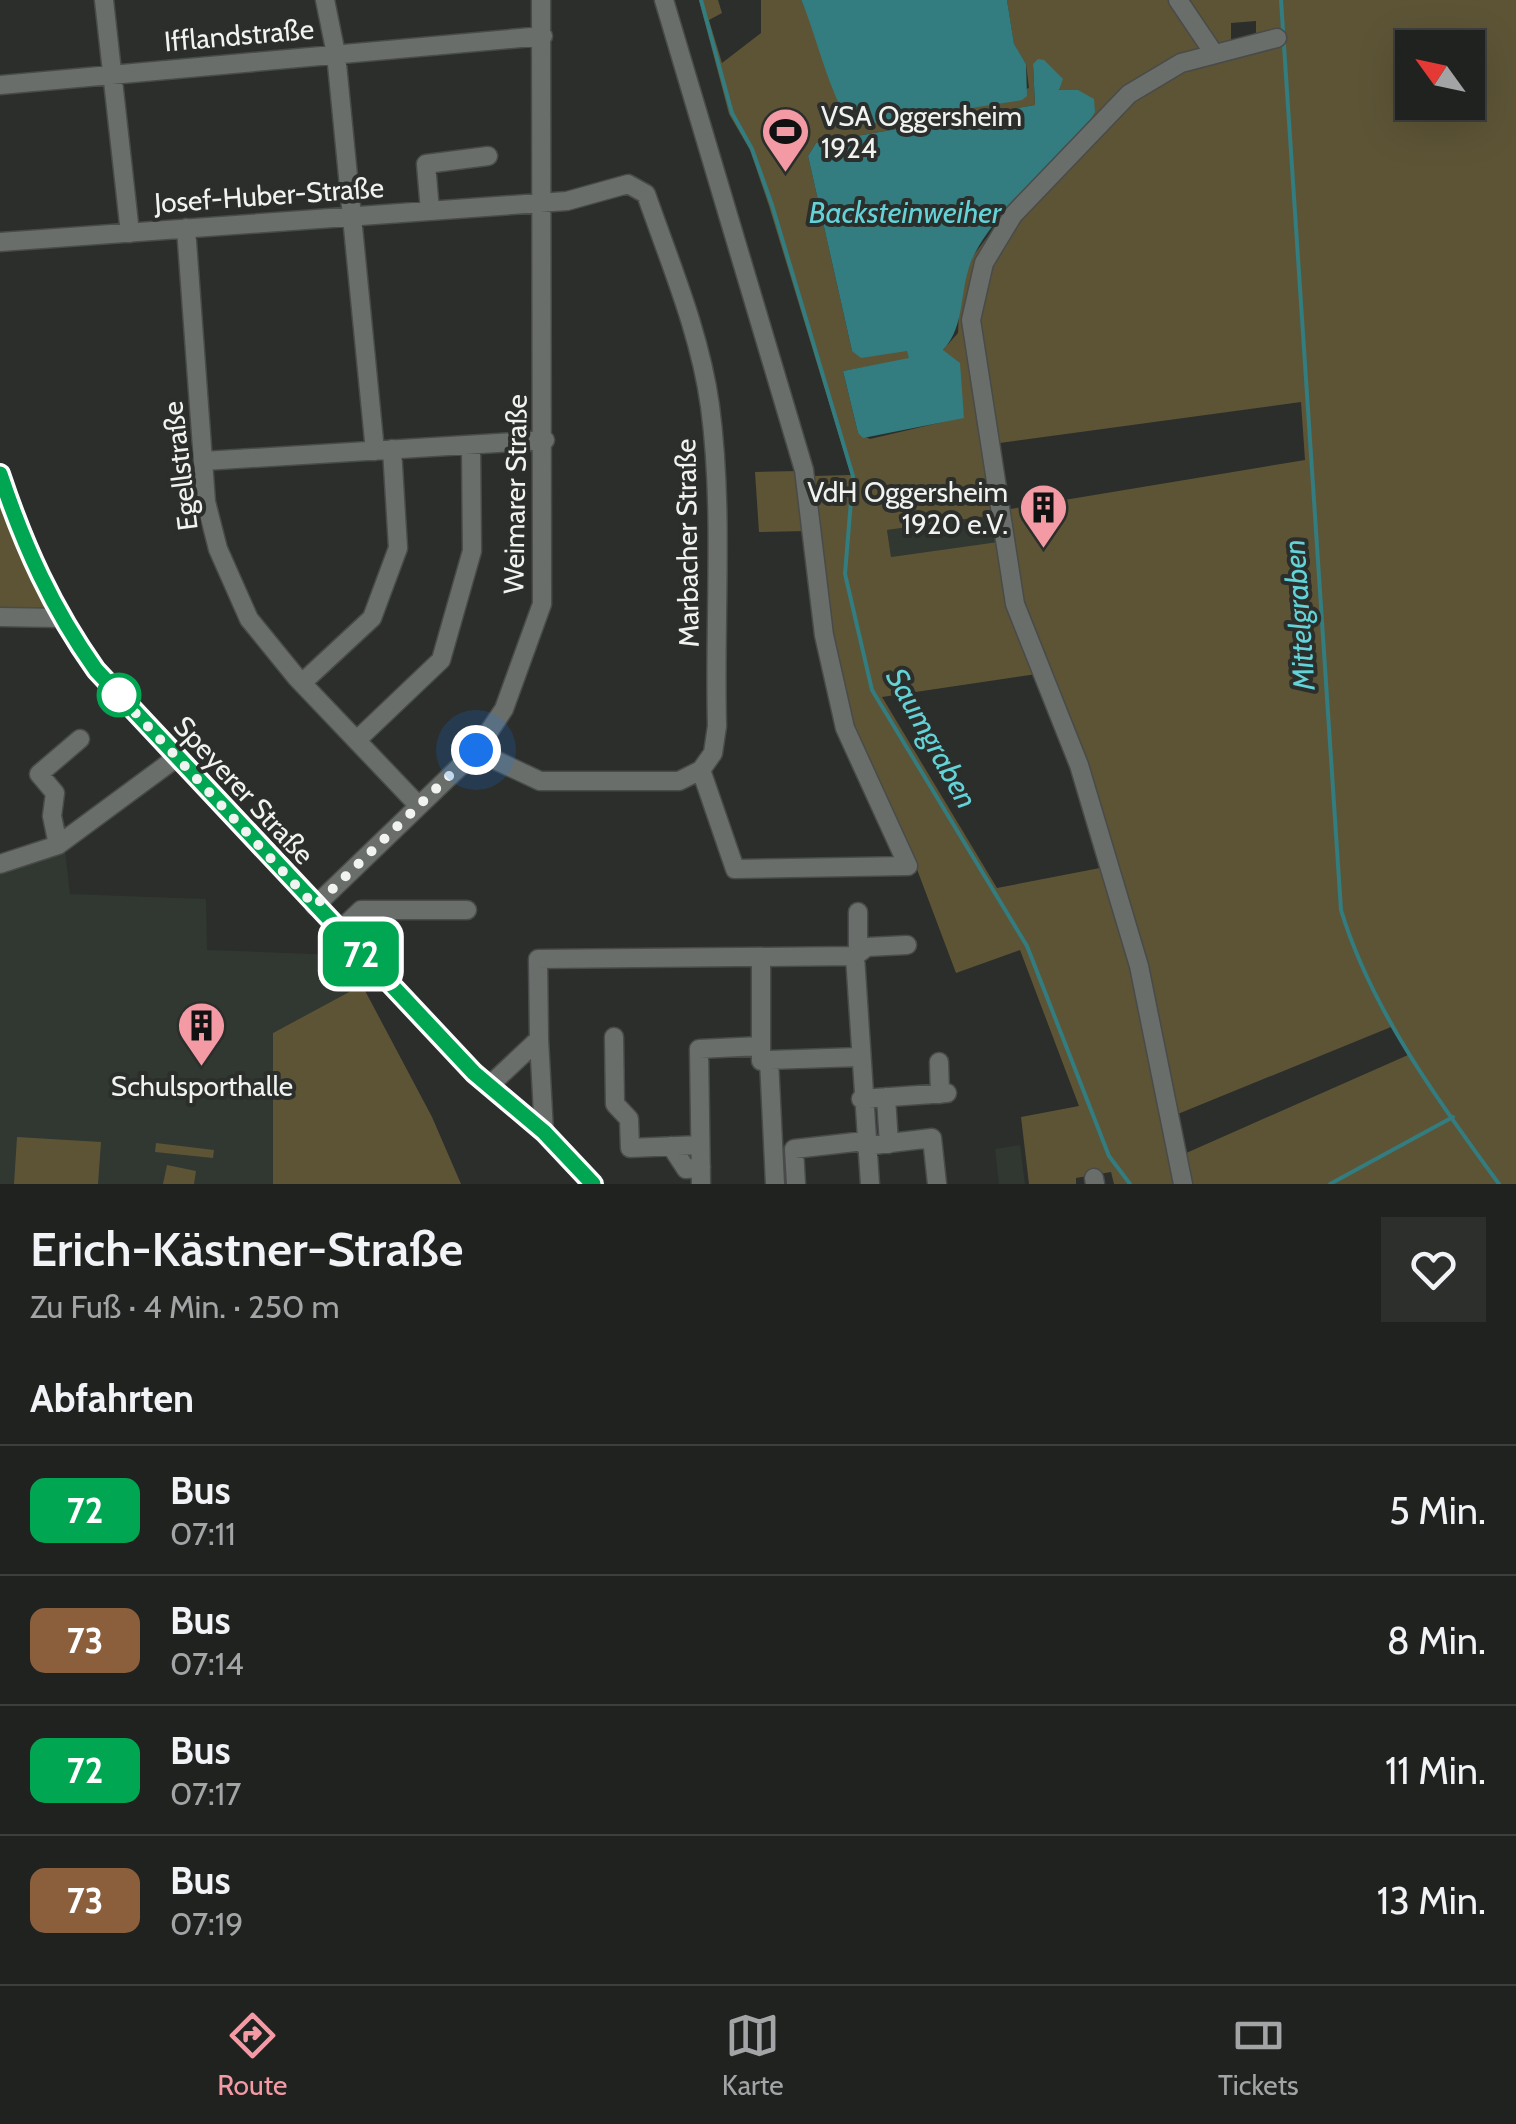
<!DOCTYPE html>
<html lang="de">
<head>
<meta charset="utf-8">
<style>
	:root { --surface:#202220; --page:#2d2f2d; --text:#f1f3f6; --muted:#a2a4a5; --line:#3d3f3e; --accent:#f49aa4 }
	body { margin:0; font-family:Cabin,sans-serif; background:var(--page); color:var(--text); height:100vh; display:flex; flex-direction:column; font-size:38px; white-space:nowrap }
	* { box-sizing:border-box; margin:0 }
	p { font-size:32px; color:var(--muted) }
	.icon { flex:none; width:55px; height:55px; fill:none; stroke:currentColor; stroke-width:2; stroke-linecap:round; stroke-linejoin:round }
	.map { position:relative; height:1184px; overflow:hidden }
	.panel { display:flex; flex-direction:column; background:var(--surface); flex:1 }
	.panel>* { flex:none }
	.badge { padding:0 20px; border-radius:15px; font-size:35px; line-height:65px }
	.needle { width:65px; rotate:303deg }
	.fabs { position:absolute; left:1395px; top:30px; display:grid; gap:20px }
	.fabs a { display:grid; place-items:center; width:90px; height:90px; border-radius:0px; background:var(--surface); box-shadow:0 10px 40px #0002,0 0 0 2px var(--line); font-size:50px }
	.you { position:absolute; width:50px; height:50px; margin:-25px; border:8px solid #fff; border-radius:50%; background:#1a73e8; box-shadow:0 0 0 15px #1a73e833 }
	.map>.badge { position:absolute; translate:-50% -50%; box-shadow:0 0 0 5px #fff }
	h2 { padding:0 30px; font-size:38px; line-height:90px }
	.round { display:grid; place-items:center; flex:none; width:105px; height:105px; border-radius:0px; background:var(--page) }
	.summary { display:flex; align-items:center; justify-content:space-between; height:170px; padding:0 30px }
	h1 { font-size:48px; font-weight:600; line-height:75px }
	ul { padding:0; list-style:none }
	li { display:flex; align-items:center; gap:30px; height:130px; padding:0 30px; border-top:2px solid var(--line) }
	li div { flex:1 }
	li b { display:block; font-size:38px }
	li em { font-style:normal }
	li .badge { min-width:110px; font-weight:700; text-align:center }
	.tabs { display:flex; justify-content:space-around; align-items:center; height:140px; border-top:2px solid var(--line); background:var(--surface); font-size:28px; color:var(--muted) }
	.tabs a { display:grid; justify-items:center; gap:5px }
	.tabs .active { color:var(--accent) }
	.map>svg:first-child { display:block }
	.built { fill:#303831 }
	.green { fill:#5d5436; fill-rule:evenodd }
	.water { fill:#337c7f }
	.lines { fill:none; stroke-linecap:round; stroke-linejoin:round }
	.stream { stroke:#337c7f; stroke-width:4 }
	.minor-casing { stroke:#484b49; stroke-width:21 }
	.minor { stroke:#6a6e6a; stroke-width:18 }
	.line-casing { stroke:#fff; stroke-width:22 }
	.line { stroke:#00a651; stroke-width:15 }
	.walk { stroke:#f1f3f1; stroke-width:10; stroke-dasharray:0 18 }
	.stop-dot { fill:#fff; stroke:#00a651; stroke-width:5 }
	.labels { text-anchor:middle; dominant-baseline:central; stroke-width:8; stroke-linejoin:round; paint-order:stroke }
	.street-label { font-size:28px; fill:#f1f3f1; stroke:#2b2e2b }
	.poi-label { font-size:28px; fill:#f1f3f1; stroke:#2b2e2b; text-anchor:start }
	.water-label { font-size:30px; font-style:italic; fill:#63d3d8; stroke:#2b2e2b }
</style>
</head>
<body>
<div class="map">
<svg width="1516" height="1184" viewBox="0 0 1516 1184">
	<rect width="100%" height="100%" fill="#2b2e2b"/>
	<path class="built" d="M 995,514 L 999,542 L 891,557 L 887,530 Z
		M 65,851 L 70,894 L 206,899 L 207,950 L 340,955 L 362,985 L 273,1033 L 273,1184 L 0,1184 L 0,875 Z
		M 1020,1145 L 1025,1184 L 999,1184 L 995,1149 Z"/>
	<path class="green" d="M 699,0 L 718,0 L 722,13 L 709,20 L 722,63 L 761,33 L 761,0 L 801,0 L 817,33 L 945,111 L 966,109 L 1029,88 L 1026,64 L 1014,45 L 1007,0 L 1516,0 L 1516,1184 L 1114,1184 L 1111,1172 L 1076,1178 L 1076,1184 L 1029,1184 L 1021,1117 L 1079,1106 L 1020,950 L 956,973 L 915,864 L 852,725 L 832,635 L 812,476 L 851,475 L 769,206 L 750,150 L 729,114 ZM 1256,21 L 1256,42 L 1231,47 L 1231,23 ZM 1412,48 L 1468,48 L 1468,102 L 1412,102 ZM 1033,64 L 1062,92 L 1078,90 L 1023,190 L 973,256 L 960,289 L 958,333 L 943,350 L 964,417 L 870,439 L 858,433 L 843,371 L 910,359 L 908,351 L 852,351 L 808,156 L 816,143 L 1035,105 ZM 1301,402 L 1305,460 L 1004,510 L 992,444 ZM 994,515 L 998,542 L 891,557 L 887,530 ZM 1037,674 L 1074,768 L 1105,867 L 997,888 L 882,697 ZM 1391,1027 L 1408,1055 L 1175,1158 L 1168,1118 Z
		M 799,471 L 806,531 L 759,532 L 755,472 Z
		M 0,486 L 54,614 L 0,613 Z
		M 362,985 L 432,1117 L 461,1184 L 273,1184 L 273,1033 Z
		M 17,1137 L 101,1142 L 98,1184 L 14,1184 Z
		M 156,1143 L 214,1150 L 213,1158 L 155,1152 Z
		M 167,1165 L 196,1171 L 194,1184 L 163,1184 Z"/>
	<path class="water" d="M 801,0 L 1007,0 L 1014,44 L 1026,64 L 1027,96 L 1022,100 L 856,126 C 835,117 814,26 801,0 Z
		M 1038,59 L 1044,60 L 1063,79 L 1059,90 L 1078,90 L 1094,99 L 1095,112 C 1065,165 1003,198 974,255 C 958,287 967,325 943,350 L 960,363 L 964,418 L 863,438 L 858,433 L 843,371 L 909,358 L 907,351 L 861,358 L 852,351 L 808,156 L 816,143 L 1035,105 L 1033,64 Z"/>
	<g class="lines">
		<path class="stream" d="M 701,0 L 732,113 L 752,149 L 772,205 L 853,476 L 845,574 L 872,690 L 1027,946 L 1109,1156 L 1130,1184
			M 1281,0 L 1341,910 C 1371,1009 1438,1101 1499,1184
			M 1330,1184 L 1453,1117"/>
		<defs>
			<path id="minor" d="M 104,0 L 130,233
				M 325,0 L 336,54 L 375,451
				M 664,0 L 804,470 L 824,635 L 845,728 L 908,866 L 735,869 L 701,770
				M 1178,0 L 1213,52
				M 0,85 L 543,36
				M 430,211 L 426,164 L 488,156
				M 186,228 L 206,502 L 218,549 L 249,619 L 297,678 L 418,805
				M 0,242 L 567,201 L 628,184 L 646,194 C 670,263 700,333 710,406 C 724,511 714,619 717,726 L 713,753 L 701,770 L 679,781 L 540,781 L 476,751
				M 204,461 L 545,440
				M 0,474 C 24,545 52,609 96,670 L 474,1073 L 544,1132 L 593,1184
				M 0,617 L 60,618
				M 302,683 L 372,618 L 398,548 L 392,449
				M 357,740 L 441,660 L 472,551 L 471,445
				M 58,845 L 52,816 L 55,793 L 39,774 L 80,739
				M 0,864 L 58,845 L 176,758
				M 315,906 L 476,751 L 504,709 L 542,604 L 541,0
				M 858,912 L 858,953
				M 339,931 L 361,910 L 467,910
				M 855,956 L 867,947 L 907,945
				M 614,1037 L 615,1104 L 629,1119 L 630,1148 L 700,1145
				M 539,1039 L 544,1132
				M 761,1046 L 761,1061 L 769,1060 L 775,1184
				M 769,1060 L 859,1057
				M 939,1062 L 940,1094
				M 489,1086 L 539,1039 L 538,959 L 855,956 L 870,1184
				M 886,1097 L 889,1144
				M 861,1099 L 947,1093
				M 671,1146 L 686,1169 L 701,1167
				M 865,1146 L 932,1138 L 937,1184
				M 1094,1178 L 1095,1184
				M 701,1184 L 699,1049 L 761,1046 L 761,957
				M 796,1184 L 794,1149 L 864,1141
				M 1183,1184 L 1139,966 L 1079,765 L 1015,604 L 971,320 L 984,263 L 1013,215 L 1129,94 L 1181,63 L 1277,38"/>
		</defs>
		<use href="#minor" class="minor-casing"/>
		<use href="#minor" class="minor"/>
	</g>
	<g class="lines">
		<defs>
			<path id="line" d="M 0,474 C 24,546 52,608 96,670 L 474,1073 L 544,1132 L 593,1184"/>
		</defs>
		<use href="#line" class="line-casing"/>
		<use href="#line" class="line"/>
		<path class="walk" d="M 119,695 L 115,691 L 315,906 L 476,750"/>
	</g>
	<defs>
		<symbol id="stadium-pin" viewBox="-11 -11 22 30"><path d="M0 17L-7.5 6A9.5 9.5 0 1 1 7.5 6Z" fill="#f49aa4" stroke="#2b2e2b"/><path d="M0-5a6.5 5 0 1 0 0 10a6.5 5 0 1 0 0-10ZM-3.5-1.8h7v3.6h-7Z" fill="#111"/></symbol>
		<symbol id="building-pin" viewBox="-11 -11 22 30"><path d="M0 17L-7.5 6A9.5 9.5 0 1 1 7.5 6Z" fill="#f49aa4" stroke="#2b2e2b"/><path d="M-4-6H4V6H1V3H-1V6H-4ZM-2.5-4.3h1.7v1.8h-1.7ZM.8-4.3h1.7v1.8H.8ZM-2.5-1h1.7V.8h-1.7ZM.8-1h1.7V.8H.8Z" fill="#111"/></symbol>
	</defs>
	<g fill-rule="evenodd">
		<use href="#stadium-pin" x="758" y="104" width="55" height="75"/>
		<use href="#building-pin" x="1016" y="480" width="55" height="75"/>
		<use href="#building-pin" x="174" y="998" width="55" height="75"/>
	</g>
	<circle class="stop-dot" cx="119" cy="695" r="20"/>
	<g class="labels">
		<g class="street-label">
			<text transform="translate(239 35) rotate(-5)">Ifflandstraße</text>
			<text transform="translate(269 195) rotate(-4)">Josef-Huber-Straße</text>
			<text transform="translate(180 466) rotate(-97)">Egellstraße</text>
			<text transform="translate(515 494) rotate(-89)">Weimarer Straße</text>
			<text transform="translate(687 543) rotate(-91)">Marbacher Straße</text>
			<text transform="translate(244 790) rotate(47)">Speyerer Straße</text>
		</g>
		<g class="poi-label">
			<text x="821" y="116">VSA Oggersheim<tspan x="821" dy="32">1924</tspan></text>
			<text x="1008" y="492" text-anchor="end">VdH Oggersheim<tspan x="1008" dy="32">1920 e.V.</tspan></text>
			<text x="202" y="1086" text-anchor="middle">Schulsporthalle</text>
		</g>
		<g class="water-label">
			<text x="905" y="212">Backsteinweiher</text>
			<text transform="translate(1299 615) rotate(-94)">Mittelgraben</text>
			<text transform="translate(932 738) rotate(61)">Saumgraben</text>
		</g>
	</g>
</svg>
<div class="fabs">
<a><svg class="needle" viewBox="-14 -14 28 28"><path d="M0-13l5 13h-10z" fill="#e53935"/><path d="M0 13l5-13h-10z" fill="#a2a4a5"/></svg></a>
</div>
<div class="you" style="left:476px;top:750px"></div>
<b class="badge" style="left:361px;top:954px;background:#00a651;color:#fff">72</b>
</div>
<section class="panel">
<div class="summary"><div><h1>Erich-Kästner-Straße</h1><p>Zu Fuß · 4 Min. · 250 m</p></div><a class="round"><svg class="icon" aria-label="heart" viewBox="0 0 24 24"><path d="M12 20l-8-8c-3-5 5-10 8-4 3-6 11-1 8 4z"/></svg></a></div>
<h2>Abfahrten</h2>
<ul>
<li><span class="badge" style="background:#00a651;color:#fff">72</span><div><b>Bus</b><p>07:11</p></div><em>5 Min.</em></li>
<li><span class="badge" style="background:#8b5e3c;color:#fff">73</span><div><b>Bus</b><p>07:14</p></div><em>8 Min.</em></li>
<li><span class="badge" style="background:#00a651;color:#fff">72</span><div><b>Bus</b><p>07:17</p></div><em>11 Min.</em></li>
<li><span class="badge" style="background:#8b5e3c;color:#fff">73</span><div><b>Bus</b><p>07:19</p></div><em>13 Min.</em></li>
</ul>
</section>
<nav class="tabs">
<a class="active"><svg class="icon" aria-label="directions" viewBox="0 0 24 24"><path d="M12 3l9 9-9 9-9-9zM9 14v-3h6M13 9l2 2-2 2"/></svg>Route</a>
<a><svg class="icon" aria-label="map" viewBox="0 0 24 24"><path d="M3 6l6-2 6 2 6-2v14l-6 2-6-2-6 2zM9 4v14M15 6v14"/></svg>Karte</a>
<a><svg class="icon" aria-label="tickets" viewBox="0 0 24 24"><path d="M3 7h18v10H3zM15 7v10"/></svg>Tickets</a>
</nav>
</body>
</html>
